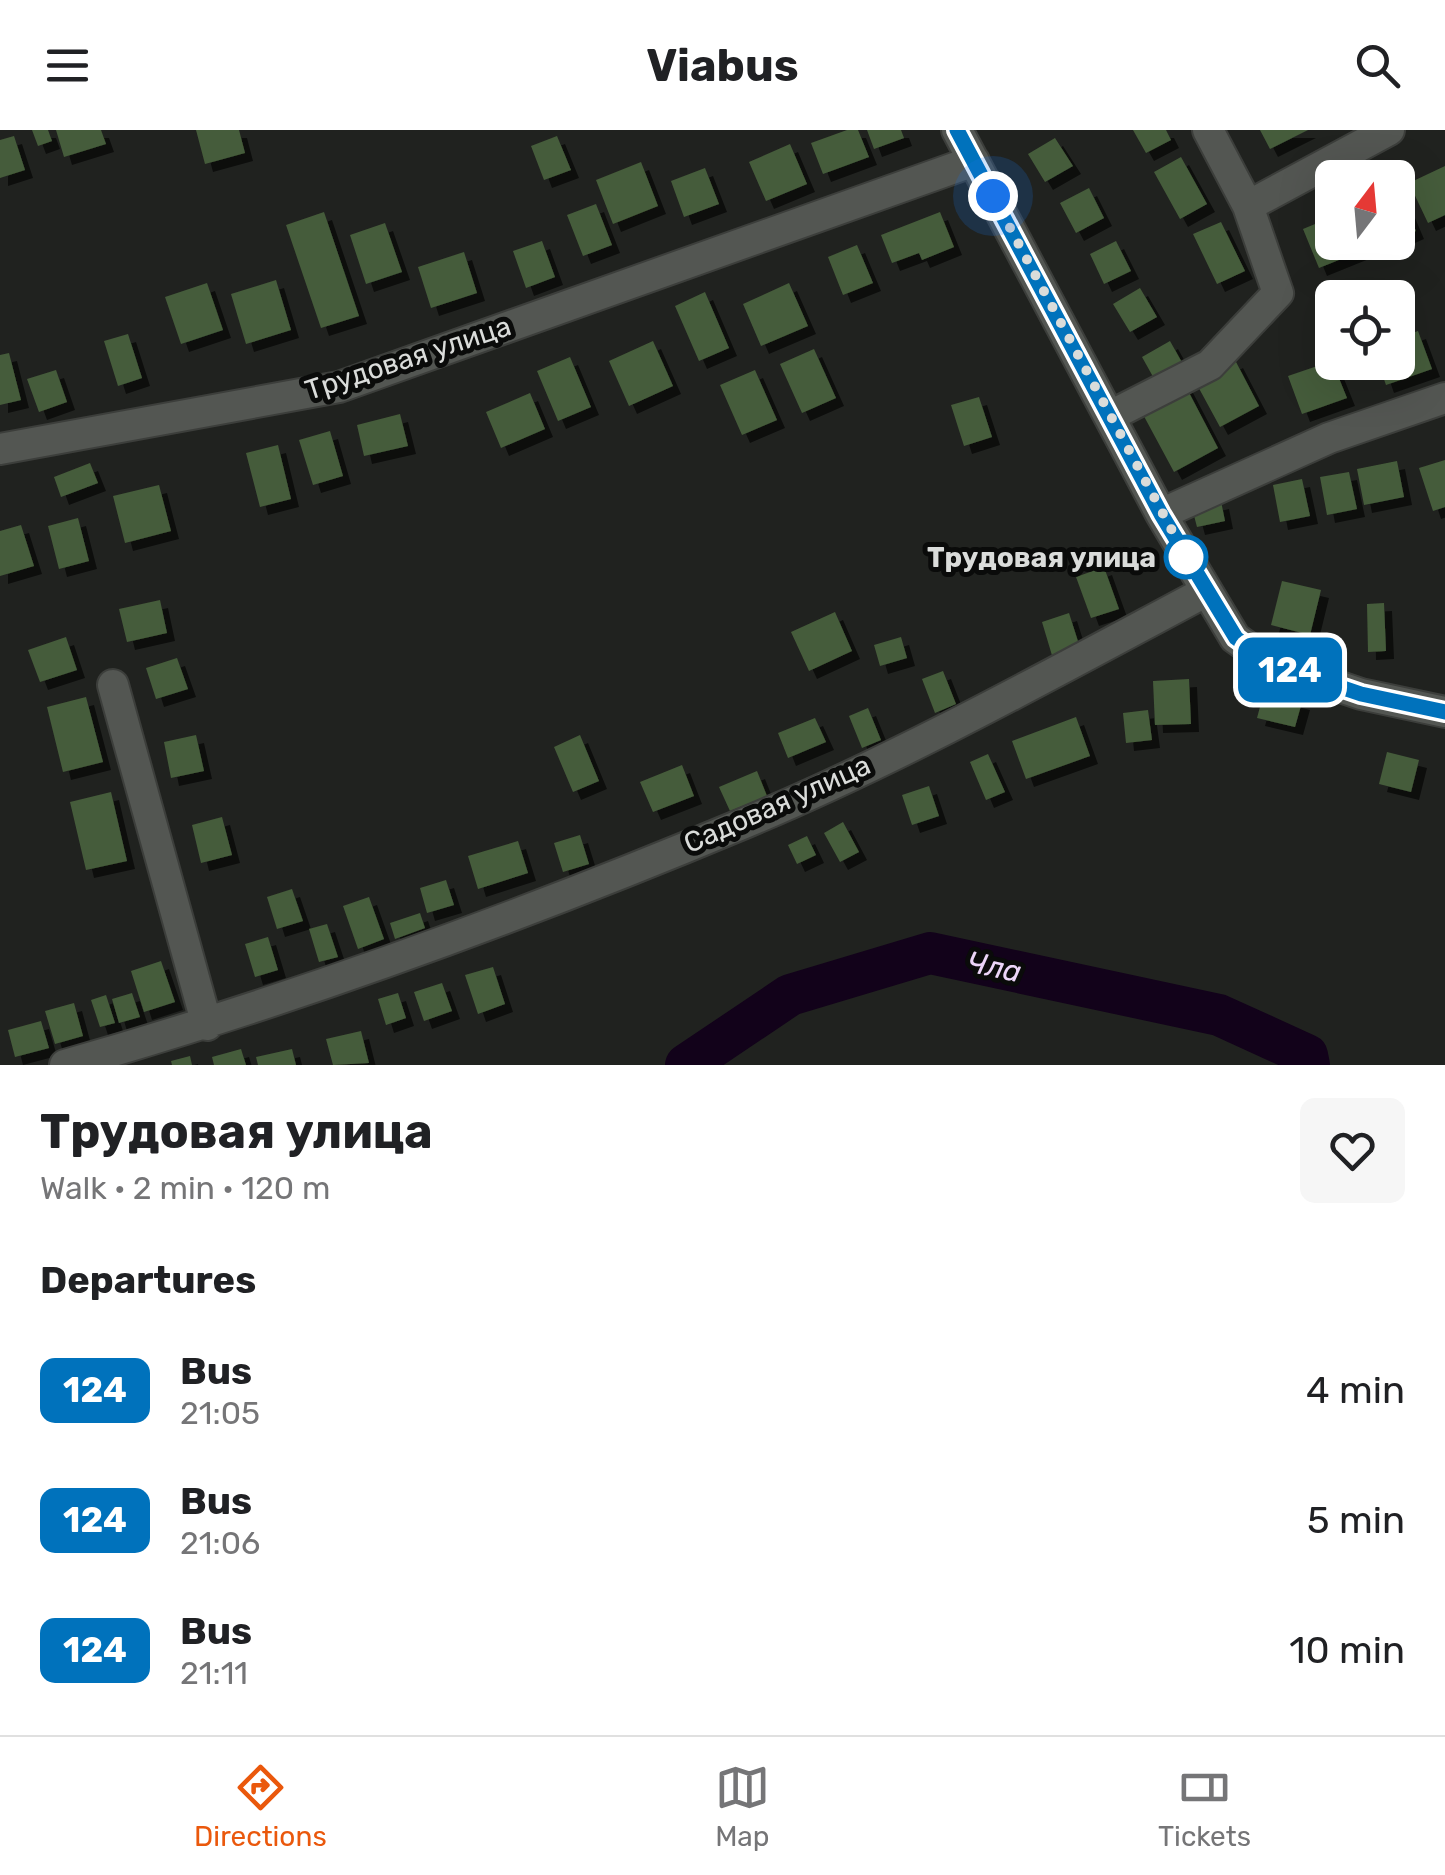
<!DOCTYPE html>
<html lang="en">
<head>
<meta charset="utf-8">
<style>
	:root { --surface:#fff; --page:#f6f6f6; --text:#202124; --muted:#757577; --line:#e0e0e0; --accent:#ea580c }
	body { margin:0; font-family:Rubik,sans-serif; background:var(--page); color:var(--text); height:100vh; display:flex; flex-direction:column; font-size:38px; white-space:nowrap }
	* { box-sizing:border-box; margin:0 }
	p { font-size:32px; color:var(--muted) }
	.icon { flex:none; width:55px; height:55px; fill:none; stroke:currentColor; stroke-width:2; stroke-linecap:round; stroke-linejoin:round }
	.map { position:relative; height:935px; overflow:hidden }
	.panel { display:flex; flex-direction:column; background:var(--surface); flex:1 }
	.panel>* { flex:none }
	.badge { padding:0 20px; border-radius:15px; font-size:35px; line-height:65px }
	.needle { width:65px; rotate:16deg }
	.tools { position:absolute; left:1315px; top:30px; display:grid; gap:20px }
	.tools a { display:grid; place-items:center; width:100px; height:100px; border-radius:15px; background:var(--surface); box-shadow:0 10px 40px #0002; font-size:50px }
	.you { position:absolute; width:50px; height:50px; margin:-25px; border:8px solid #fff; border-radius:50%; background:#1a73e8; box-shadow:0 0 0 15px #1a73e833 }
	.map>.badge { position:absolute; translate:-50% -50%; box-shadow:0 0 0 5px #fff }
	h2 { padding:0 40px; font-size:38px; line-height:90px }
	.round { display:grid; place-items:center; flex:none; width:105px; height:105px; border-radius:15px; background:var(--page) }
	.summary { display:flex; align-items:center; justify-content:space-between; height:170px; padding:0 40px }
	h1 { font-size:48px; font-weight:700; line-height:75px }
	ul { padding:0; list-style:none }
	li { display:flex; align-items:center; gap:30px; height:130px; padding:0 40px }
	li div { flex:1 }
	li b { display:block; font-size:38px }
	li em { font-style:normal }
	li .badge { min-width:110px; font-weight:700; text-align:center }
	header { display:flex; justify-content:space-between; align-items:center; height:130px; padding:0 40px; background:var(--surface); font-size:45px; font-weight:700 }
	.menu { display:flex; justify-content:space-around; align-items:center; height:140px; border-top:2px solid var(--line); background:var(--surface); font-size:28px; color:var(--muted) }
	.menu a { display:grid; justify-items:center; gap:5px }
	.menu .current { color:var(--accent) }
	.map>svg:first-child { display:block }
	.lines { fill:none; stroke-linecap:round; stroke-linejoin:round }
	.river { stroke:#12021a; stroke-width:42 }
	.building { fill:#455c3a; filter:url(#shadow) }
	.minor-casing { stroke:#3c3e3b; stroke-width:34 }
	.minor { stroke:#535652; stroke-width:30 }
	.line-casing { stroke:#fff; stroke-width:22 }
	.line { stroke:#0072bc; stroke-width:15 }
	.walk { stroke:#dadcda; stroke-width:10; stroke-dasharray:0 18 }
	.stop-dot { fill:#fff; stroke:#0072bc; stroke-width:5 }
	.labels { text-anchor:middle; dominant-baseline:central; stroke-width:10; stroke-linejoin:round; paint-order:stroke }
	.street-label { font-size:28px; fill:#dadcda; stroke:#0a0b0a }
	.stop-label { font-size:28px; font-weight:bold; fill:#dadcda; stroke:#0a0b0a; text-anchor:end }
	.water-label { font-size:30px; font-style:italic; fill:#ecd5f8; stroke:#0a0b0a }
</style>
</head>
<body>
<header><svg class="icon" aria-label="menu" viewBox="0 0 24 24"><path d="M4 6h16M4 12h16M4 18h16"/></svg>Viabus<svg class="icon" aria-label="search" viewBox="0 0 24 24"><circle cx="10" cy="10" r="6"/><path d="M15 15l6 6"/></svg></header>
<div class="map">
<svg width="1445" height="935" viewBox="0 0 1445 935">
	<defs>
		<filter id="shadow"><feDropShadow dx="8" dy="8" stdDeviation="0" flood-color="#0009"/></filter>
	</defs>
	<rect width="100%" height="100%" fill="#20221f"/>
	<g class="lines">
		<path class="river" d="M 686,935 L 790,865 L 930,823 L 1219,885 L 1307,925 L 1309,935"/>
	</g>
	<path class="building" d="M 32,0 L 48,0 L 52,11 L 38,16 Z
		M 56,0 L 101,0 L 106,14 L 64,27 Z
		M 196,0 L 239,0 L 245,23 L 205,34 Z
		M 847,0 L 858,0 L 869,27 L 823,44 L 811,13 Z
		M 867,0 L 901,0 L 904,8 L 874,19 Z
		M 1133,0 L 1166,0 L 1171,10 L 1146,23 Z
		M 1260,0 L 1308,0 L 1270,19 Z
		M 14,6 L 25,40 L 0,48 L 0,10 Z
		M 557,6 L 571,40 L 544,50 L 531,16 Z
		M 1055,8 L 1073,36 L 1045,52 L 1028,24 Z
		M 790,14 L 807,54 L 766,71 L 749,32 Z
		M 1181,27 L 1207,74 L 1180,89 L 1154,42 Z
		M 641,32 L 658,76 L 613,94 L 596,50 Z
		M 1445,36 L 1445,85 L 1428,93 L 1409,53 Z
		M 705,38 L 719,74 L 684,87 L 671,51 Z
		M 1089,58 L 1104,88 L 1076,103 L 1060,73 Z
		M 1398,59 L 1416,101 L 1398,109 Z
		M 596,74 L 612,115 L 583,126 L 567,85 Z
		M 324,82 L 359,186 L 321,198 L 286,95 Z
		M 940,82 L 954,117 L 922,130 L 919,123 L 892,133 L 881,105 Z
		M 1332,87 L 1332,112 L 1358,112 L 1361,121 L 1319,138 L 1303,99 Z
		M 1221,92 L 1245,141 L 1217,154 L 1193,104 Z
		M 385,93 L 402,142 L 366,154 L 350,105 Z
		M 542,111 L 555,147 L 526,158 L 513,121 Z
		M 1116,111 L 1131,141 L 1104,154 L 1090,124 Z
		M 857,115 L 873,153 L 843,165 L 828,127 Z
		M 464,122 L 477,163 L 431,178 L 418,137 Z
		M 276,150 L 291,200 L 246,214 L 231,164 Z
		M 207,153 L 223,200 L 181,214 L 165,167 Z
		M 789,153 L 808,196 L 761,216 L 743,174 Z
		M 1140,158 L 1157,187 L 1130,202 L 1113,174 Z
		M 705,162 L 729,218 L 699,231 L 675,176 Z
		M 1418,201 L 1432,239 L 1386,255 L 1378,232 L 1398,232 L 1398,208 Z
		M 128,204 L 142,248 L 118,256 L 104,211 Z
		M 653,211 L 673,256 L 629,276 L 609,231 Z
		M 1170,211 L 1184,236 L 1156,252 L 1142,227 Z
		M 814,219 L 836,268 L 802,283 L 780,234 Z
		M 9,223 L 21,270 L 0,275 L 0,225 Z
		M 570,227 L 591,277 L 558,291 L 537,241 Z
		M 1235,230 L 1259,276 L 1220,297 L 1195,251 Z
		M 1332,231 L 1347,268 L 1302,284 L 1288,246 Z
		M 56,240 L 67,272 L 39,282 L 27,249 Z
		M 755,240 L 777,290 L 742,305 L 720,255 Z
		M 1184,253 L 1218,318 L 1174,342 L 1139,277 Z
		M 530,263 L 545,299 L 501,318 L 486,282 Z
		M 979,267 L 992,307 L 964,316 L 951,275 Z
		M 400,284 L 408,316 L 364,326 L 357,295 Z
		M 330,301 L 343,346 L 313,355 L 299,310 Z
		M 278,315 L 291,369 L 260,377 L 246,323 Z
		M 1445,330 L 1445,377 L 1433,381 L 1419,338 Z
		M 1397,331 L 1404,367 L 1364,375 L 1357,339 Z
		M 90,333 L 98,353 L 61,367 L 54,347 Z
		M 1349,342 L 1357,379 L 1327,385 L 1320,347 Z
		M 1302,349 L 1310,386 L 1280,392 L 1273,355 Z
		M 159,355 L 171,401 L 125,413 L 113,366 Z
		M 1221,371 L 1225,391 L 1197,397 L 1192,378 Z
		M 78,388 L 89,431 L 59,439 L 48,396 Z
		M 21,395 L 34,436 L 0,446 L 0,401 Z
		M 1104,437 L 1119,479 L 1091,488 L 1076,447 Z
		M 1282,451 L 1321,460 L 1310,505 L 1271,495 Z
		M 160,470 L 167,503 L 127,512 L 119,479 Z
		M 1384,473 L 1386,521 L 1368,522 L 1367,474 Z
		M 835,482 L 852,521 L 809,541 L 791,502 Z
		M 1069,483 L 1082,524 L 1054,532 L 1042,492 Z
		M 66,507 L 77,540 L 40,552 L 28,520 Z
		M 901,507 L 907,528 L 880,536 L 874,515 Z
		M 177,528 L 188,559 L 156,569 L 146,538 Z
		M 943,541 L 956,574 L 935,583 L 922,549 Z
		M 1189,549 L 1191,594 L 1155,595 L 1153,551 Z
		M 1264,562 L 1302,572 L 1295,597 L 1257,588 Z
		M 86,567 L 103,632 L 63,642 L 47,577 Z
		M 868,578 L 881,610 L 862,618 L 849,586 Z
		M 1148,580 L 1152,610 L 1126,613 L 1123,583 Z
		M 1076,587 L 1090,626 L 1026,649 L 1012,611 Z
		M 815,588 L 826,612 L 788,628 L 778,603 Z
		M 196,605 L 204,641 L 171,648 L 164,612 Z
		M 580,605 L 599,651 L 573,662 L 554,617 Z
		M 1387,622 L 1419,630 L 1411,662 L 1379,654 Z
		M 988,624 L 1005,662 L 986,670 L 970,632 Z
		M 682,635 L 694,666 L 653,682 L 640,652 Z
		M 757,641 L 767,666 L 730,681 L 719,657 Z
		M 929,656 L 939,686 L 912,695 L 902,665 Z
		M 111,662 L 127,731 L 86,740 L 70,672 Z
		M 222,687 L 232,725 L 201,733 L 192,695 Z
		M 843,692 L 859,722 L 840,732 L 824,703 Z
		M 580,705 L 589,734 L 563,742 L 554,713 Z
		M 807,706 L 816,725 L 797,734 L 788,715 Z
		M 518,711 L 528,743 L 478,759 L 468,726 Z
		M 446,750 L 454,775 L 427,783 L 420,758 Z
		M 292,759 L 303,791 L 277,799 L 267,767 Z
		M 369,767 L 384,809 L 358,819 L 343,776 Z
		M 420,783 L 425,798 L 395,809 L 390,793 Z
		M 327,794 L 338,827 L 319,832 L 309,799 Z
		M 268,807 L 278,840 L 255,847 L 245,814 Z
		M 161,831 L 175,872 L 144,882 L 131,841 Z
		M 493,837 L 505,874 L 478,884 L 465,845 Z
		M 442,853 L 452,881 L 424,891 L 414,862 Z
		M 132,863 L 140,887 L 119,893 L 112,869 Z
		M 398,863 L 406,888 L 386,895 L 378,869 Z
		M 106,865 L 115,893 L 100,897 L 91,870 Z
		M 74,873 L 83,906 L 55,914 L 45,881 Z
		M 41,891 L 49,918 L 15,927 L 8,900 Z
		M 361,901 L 369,933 L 333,935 L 326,909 Z
		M 241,919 L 246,935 L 214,935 L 212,927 Z
		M 292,919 L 296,935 L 258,935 L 256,927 Z
		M 190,926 L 192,935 L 172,935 L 171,931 Z"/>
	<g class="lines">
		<defs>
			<path id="minor" d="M 957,0 L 1161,384 L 1235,508 L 1270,533 L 1361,564 L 1445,582
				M 1248,76 L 1389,0
				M 1110,286 L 1210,235 L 1278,163 L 1248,76 L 1208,0
				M 0,319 L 339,257 L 974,31
				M 1161,384 L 1329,308 L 1445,268
				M 113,555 L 207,895
				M 65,935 C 297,869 525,785 747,692 C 904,626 1055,542 1205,462"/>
		</defs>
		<use href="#minor" class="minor-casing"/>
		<use href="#minor" class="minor"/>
	</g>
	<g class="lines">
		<defs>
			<path id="line" d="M 957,0 L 1161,384 L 1236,508 L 1270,533 L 1361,564 L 1445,582"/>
		</defs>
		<use href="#line" class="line-casing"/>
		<use href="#line" class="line"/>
		<path class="walk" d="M 993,66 L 1191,436 L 1186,427"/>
	</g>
	<circle class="stop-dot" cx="1186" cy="427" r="20"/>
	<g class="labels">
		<g class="street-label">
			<text transform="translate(408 228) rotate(-18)">Трудовая улица</text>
			<text transform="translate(777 674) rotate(-24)">Садовая улица</text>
		</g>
		<g class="stop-label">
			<text x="1156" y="427">Трудовая улица</text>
		</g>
		<g class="water-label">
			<text transform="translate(994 837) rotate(12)">Чла</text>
		</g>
	</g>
</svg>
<div class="tools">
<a><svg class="needle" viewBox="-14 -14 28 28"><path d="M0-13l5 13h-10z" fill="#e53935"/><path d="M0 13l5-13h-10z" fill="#757577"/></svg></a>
<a><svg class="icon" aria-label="locate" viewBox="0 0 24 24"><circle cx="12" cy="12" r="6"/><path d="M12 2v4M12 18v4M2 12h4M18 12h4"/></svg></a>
</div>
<div class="you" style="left:993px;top:66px"></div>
<b class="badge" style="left:1290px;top:540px;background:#0072bc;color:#fff">124</b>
</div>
<section class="panel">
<div class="summary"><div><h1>Трудовая улица</h1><p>Walk · 2 min · 120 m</p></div><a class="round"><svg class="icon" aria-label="heart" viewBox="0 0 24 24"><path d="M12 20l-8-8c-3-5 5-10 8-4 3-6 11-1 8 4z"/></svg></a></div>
<h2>Departures</h2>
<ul>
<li><span class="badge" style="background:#0072bc;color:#fff">124</span><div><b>Bus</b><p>21:05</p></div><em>4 min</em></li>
<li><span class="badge" style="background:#0072bc;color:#fff">124</span><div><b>Bus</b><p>21:06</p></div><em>5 min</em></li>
<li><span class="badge" style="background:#0072bc;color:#fff">124</span><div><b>Bus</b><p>21:11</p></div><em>10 min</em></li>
</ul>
</section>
<nav class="menu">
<a class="current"><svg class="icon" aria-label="directions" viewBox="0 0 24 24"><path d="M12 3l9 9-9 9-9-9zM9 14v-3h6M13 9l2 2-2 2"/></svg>Directions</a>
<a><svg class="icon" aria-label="map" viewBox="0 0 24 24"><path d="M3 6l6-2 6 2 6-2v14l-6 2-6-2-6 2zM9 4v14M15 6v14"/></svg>Map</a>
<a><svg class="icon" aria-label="tickets" viewBox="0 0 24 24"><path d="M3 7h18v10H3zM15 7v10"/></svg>Tickets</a>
</nav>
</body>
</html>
